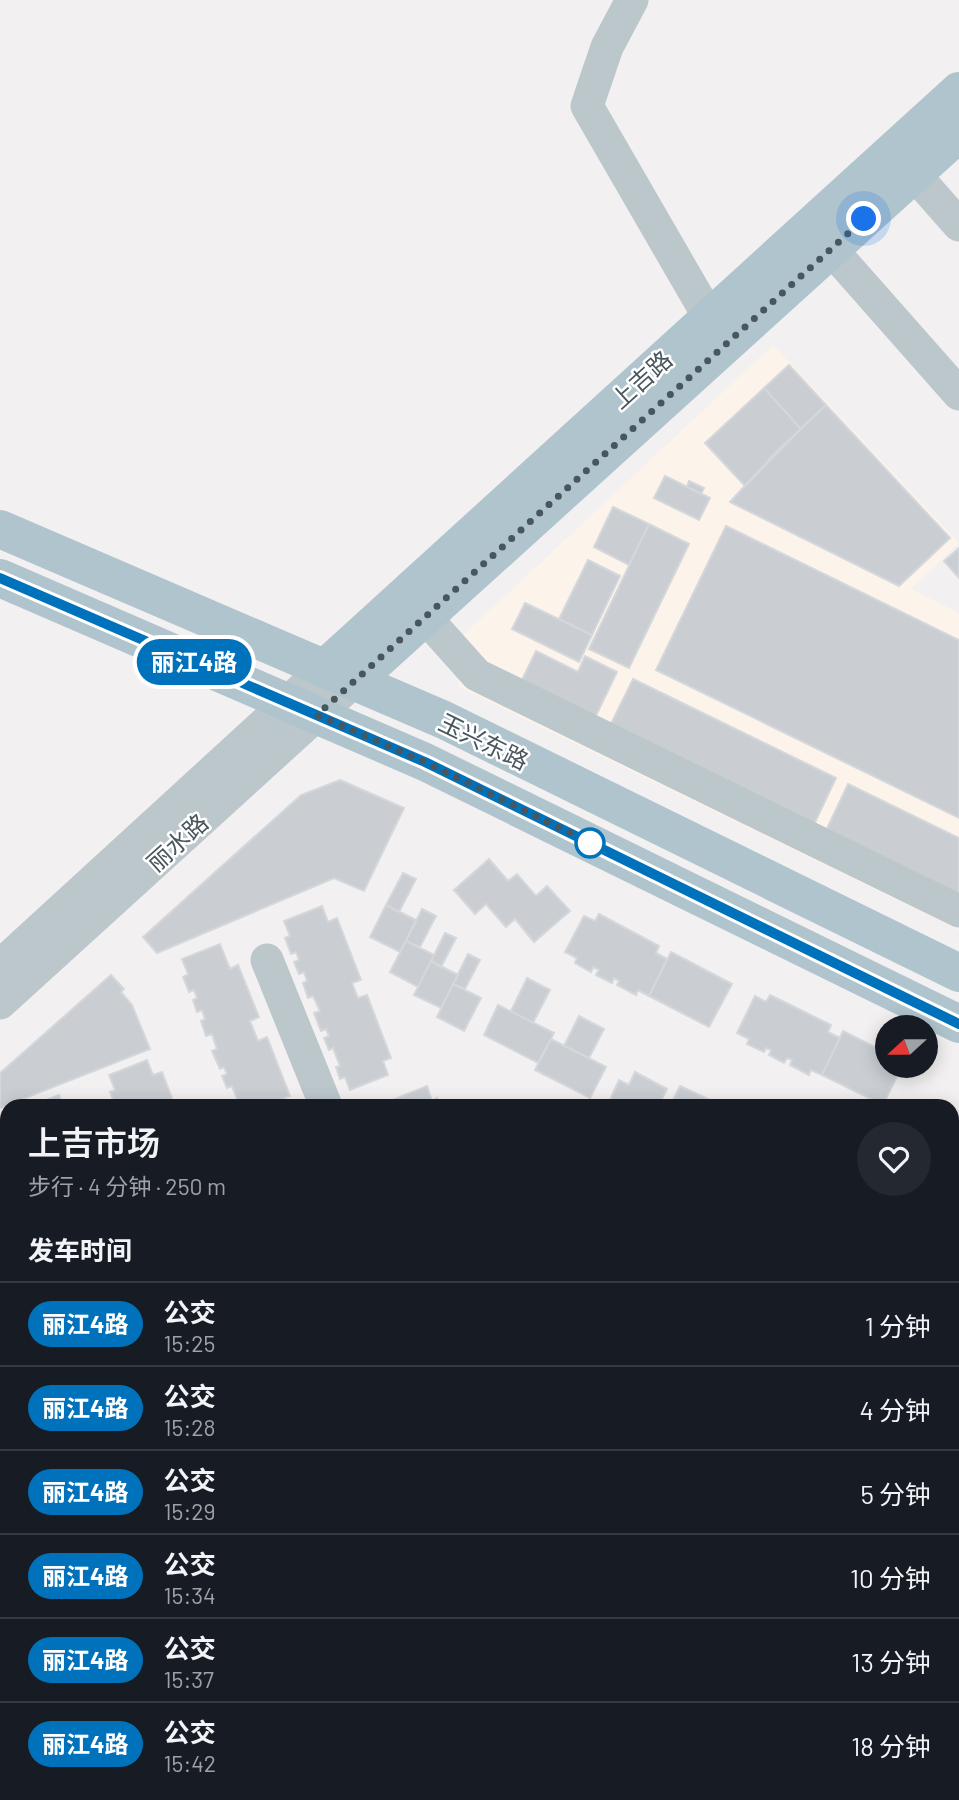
<!DOCTYPE html>
<html lang="zh">
<head>
<meta charset="utf-8">
<style>
	:root { --surface:#171b24; --page:#242831; --text:#f1f3f6; --muted:#9ea1a6; --line:#363941 }
	body { margin:0; font-family:Barlow,"Noto Sans SC",sans-serif; background:var(--page); color:var(--text); height:100vh; display:flex; flex-direction:column; font-size:26px; white-space:nowrap }
	* { box-sizing:border-box; margin:0 }
	p { font-size:23px; color:var(--muted) }
	.icon { flex:none; width:38px; height:38px; fill:none; stroke:currentColor; stroke-width:2; stroke-linecap:round; stroke-linejoin:round }
	.map { position:relative; flex:1; overflow:hidden }
	.drawer { position:absolute; left:0px; top:1099px; width:959px; height:702px; display:flex; flex-direction:column; background:var(--surface); border-radius:21px 21px 0 0; box-shadow:0 4px 18px #0003 }
	.drawer>* { flex:none }
	.badge { padding:0 14px; border-radius:23px; font-size:24px; line-height:46px }
	.needle { width:46px; rotate:249deg }
	.fabs { position:absolute; left:875px; top:1015px; display:grid; gap:14px }
	.fabs a { display:grid; place-items:center; width:63px; height:63px; border-radius:50%; background:var(--surface); box-shadow:0 4px 18px #0003; font-size:35px }
	.you { position:absolute; width:35px; height:35px; margin:-18px; border:5px solid #fff; border-radius:50%; background:#1a73e8; box-shadow:0 0 0 10px #1a73e833 }
	.map>.badge { position:absolute; translate:-50% -50%; box-shadow:0 0 0 4px #fff }
	h2 { padding:0 28px; font-size:26px; line-height:63px }
	.round { display:grid; place-items:center; flex:none; width:74px; height:74px; border-radius:37px; background:var(--page) }
	.head { display:flex; align-items:center; justify-content:space-between; height:119px; padding:0 28px }
	h1 { font-size:33px; font-weight:600; line-height:52px }
	ul { padding:0; list-style:none }
	li { display:flex; align-items:center; gap:21px; height:84px; padding:0 28px; border-top:2px solid var(--line) }
	li div { flex:1 }
	li b { display:block; font-size:26px }
	li em { font-style:normal }
	li .badge { min-width:77px; font-weight:700; text-align:center }
	.map>svg:first-child { display:block }
	.commercial { fill:#fcf4ea }
	.building { fill:#caced2; stroke:#d4d7db; stroke-width:2 }
	.lines { fill:none; stroke-linecap:round; stroke-linejoin:round }
	.minor { stroke:#bcc7cc; stroke-width:33 }
	.major { stroke:#b0c4ce; stroke-width:38 }
	.line-casing { stroke:#fff; stroke-width:16 }
	.line { stroke:#0072bc; stroke-width:10 }
	.walk { stroke:#48565d; stroke-width:7; stroke-dasharray:0 12.6 }
	.stop-dot { fill:#fff; stroke:#0072bc; stroke-width:3.5 }
	.labels { text-anchor:middle; dominant-baseline:central; stroke-width:5; stroke-linejoin:round; paint-order:stroke }
	.street-label { font-size:24px; fill:#48565d; stroke:#fff }
</style>
</head>
<body>
<div class="map">
<svg width="959" height="1800" viewBox="0 0 959 1800">
	<rect width="100%" height="100%" fill="#f2f0f0"/>
	<path class="commercial" d="M 773,345 L 959,543 L 911,589 L 959,613 L 959,930 L 459,687 L 457,641 Z"/>
	<path class="building" d="M 789,365 L 826,405 L 801,429 L 764,388 Z
		M 764,388 L 801,429 L 745,486 L 705,443 Z
		M 826,405 L 950,538 L 899,586 L 730,502 L 775,453 Z
		M 665,476 L 710,498 L 699,520 L 654,498 Z
		M 689,481 L 704,488 L 701,494 L 687,487 Z
		M 613,507 L 649,524 L 629,565 L 594,547 Z
		M 649,524 L 689,544 L 629,668 L 589,649 Z
		M 726,526 L 959,640 L 959,818 L 656,670 Z
		M 959,548 L 959,578 L 944,561 Z
		M 588,560 L 620,576 L 592,635 L 559,619 Z
		M 525,603 L 592,635 L 579,662 L 512,629 Z
		M 536,651 L 578,672 L 585,656 L 617,672 L 593,722 L 519,686 Z
		M 633,679 L 836,778 L 811,831 L 607,732 Z
		M 340,780 L 404,808 L 364,891 L 334,878 L 157,953 L 143,937 L 301,795 Z
		M 848,784 L 959,838 L 959,903 L 823,837 Z
		M 489,859 L 508,881 L 517,874 L 536,896 L 547,886 L 570,911 L 534,942 L 515,919 L 506,927 L 486,904 L 475,914 L 454,890 Z
		M 403,873 L 416,879 L 399,912 L 386,905 Z
		M 386,905 L 416,920 L 400,952 L 370,937 Z
		M 322,906 L 328,922 L 337,918 L 361,980 L 352,983 L 358,998 L 367,995 L 391,1058 L 383,1061 L 388,1075 L 350,1090 L 345,1077 L 340,1079 L 336,1067 L 340,1066 L 333,1048 L 329,1050 L 324,1038 L 329,1036 L 326,1029 L 321,1031 L 314,1013 L 320,1011 L 313,996 L 308,998 L 303,983 L 307,981 L 304,972 L 299,974 L 294,962 L 299,960 L 296,952 L 291,954 L 285,938 L 290,936 L 284,921 Z
		M 422,909 L 436,916 L 420,947 L 406,941 Z
		M 599,914 L 659,946 L 656,953 L 667,959 L 649,996 L 638,990 L 636,995 L 617,985 L 619,981 L 614,978 L 612,983 L 596,975 L 599,970 L 593,967 L 591,972 L 575,963 L 577,958 L 565,952 L 584,916 L 595,921 Z
		M 445,933 L 456,938 L 441,967 L 431,961 Z
		M 406,941 L 434,955 L 418,987 L 390,972 Z
		M 220,944 L 230,969 L 238,965 L 259,1017 L 250,1021 L 258,1041 L 267,1037 L 290,1096 L 281,1099 L 283,1106 L 234,1106 L 239,1104 L 232,1086 L 227,1088 L 222,1076 L 227,1074 L 224,1067 L 220,1069 L 212,1051 L 217,1049 L 212,1034 L 206,1036 L 201,1021 L 205,1019 L 202,1010 L 197,1012 L 193,1000 L 197,998 L 194,990 L 189,992 L 183,977 L 188,974 L 182,959 Z
		M 671,952 L 732,984 L 709,1027 L 649,996 Z
		M 468,954 L 480,960 L 465,989 L 453,984 Z
		M 431,961 L 458,975 L 441,1008 L 414,995 Z
		M 111,975 L 124,989 L 121,992 L 132,1005 L 150,1049 L 0,1108 L 0,1073 Z
		M 527,978 L 550,990 L 533,1023 L 511,1011 Z
		M 453,984 L 481,998 L 464,1031 L 437,1017 Z
		M 770,995 L 831,1025 L 828,1032 L 840,1038 L 822,1075 L 811,1070 L 809,1075 L 790,1065 L 792,1060 L 787,1058 L 784,1063 L 769,1055 L 771,1050 L 766,1048 L 764,1052 L 747,1044 L 749,1039 L 737,1033 L 755,996 L 766,1002 Z
		M 498,1005 L 554,1033 L 538,1063 L 484,1035 Z
		M 579,1016 L 604,1029 L 589,1058 L 564,1046 Z
		M 843,1031 L 887,1053 L 887,1066 L 902,1066 L 883,1105 L 822,1075 Z
		M 551,1039 L 606,1067 L 590,1098 L 535,1070 Z
		M 147,1060 L 153,1075 L 162,1072 L 175,1106 L 116,1106 L 110,1092 L 115,1090 L 109,1075 Z
		M 635,1072 L 667,1089 L 661,1101 L 670,1106 L 617,1106 L 609,1102 L 619,1080 L 629,1085 Z
		M 427,1086 L 432,1101 L 437,1098 L 440,1106 L 386,1106 L 385,1103 Z
		M 680,1086 L 710,1100 L 707,1106 L 670,1106 Z
		M 59,1095 L 63,1105 L 74,1101 L 76,1106 L 31,1106 Z
		M 959,1129 L 959,1145 L 953,1142 Z
		M 959,1202 L 959,1240 L 952,1236 L 952,1215 Z
		M 952,1236 L 959,1240 L 957,1283 L 952,1280 Z
		M 3,1239 L 7,1250 L 7,1416 L 0,1419 L 0,1240 Z
		M 952,1373 L 959,1376 L 958,1435 L 952,1432 Z
		M 0,1510 L 7,1528 L 7,1531 L 3,1533 L 7,1541 L 7,1551 L 0,1554 Z
		M 952,1516 L 959,1520 L 959,1556 L 952,1552 Z
		M 7,1551 L 7,1601 L 4,1602 L 0,1592 L 0,1554 Z
		M 952,1711 L 959,1721 L 959,1799 L 952,1789 Z
		M 183,1794 L 235,1794 L 238,1800 L 184,1800 Z
		M 350,1794 L 402,1794 L 405,1800 L 348,1800 L 347,1796 Z
		M 603,1794 L 620,1794 L 624,1800 L 594,1800 Z
		M 706,1794 L 745,1794 L 737,1800 L 711,1800 Z
		M 827,1794 L 852,1794 L 857,1800 L 818,1800 Z"/>
	<g class="lines">
		<path class="minor" d="M 632,0 L 607,47 L 587,106 L 709,317
			M 914,174 L 959,225
			M 831,249 L 959,394
			M 425,617 L 477,675 L 959,911
			M 267,960 L 326,1106
			M 0,966 L 324,669
			M 0,1003 L 354,681
			M 952,1318 L 959,1321
			M 0,1463 L 7,1472
			M 0,1658 L 7,1655
			M 0,1682 L 7,1690
			M 0,1724 L 7,1732
			M 59,1794 L 64,1800
			M 94,1794 L 100,1800
			M 493,1794 L 499,1800
			M 918,1794 L 922,1800"/>
		<path class="major" d="M 0,529 L 444,720 L 959,973
			M 0,578 L 425,762 L 959,1024
			M 324,669 L 959,91
			M 354,681 L 959,133"/>
	</g>
	<g class="lines">
		<defs>
			<path id="line" d="M 0,578 L 425,762 L 959,1024"/>
		</defs>
		<use href="#line" class="line-casing"/>
		<use href="#line" class="line"/>
		<path class="walk" d="M 590,843 L 597,846 L 425,762 L 317,715 L 864,219"/>
	</g>
	<circle class="stop-dot" cx="590" cy="843" r="14"/>
	<g class="labels">
		<g class="street-label">
			<text transform="translate(641 379) rotate(-42)">上吉路</text>
			<text transform="translate(484 741) rotate(26)">玉兴东路</text>
			<text transform="translate(177 842) rotate(-42)">丽水路</text>
		</g>
	</g>
</svg>
<div class="fabs">
<a><svg class="needle" viewBox="-14 -14 28 28"><path d="M0-13l5 13h-10z" fill="#e53935"/><path d="M0 13l5-13h-10z" fill="#9ea1a6"/></svg></a>
</div>
<div class="you" style="left:864px;top:219px"></div>
<b class="badge" style="left:194px;top:662px;background:#0072bc;color:#fff">丽江4路</b>
<section class="drawer">
<div class="head"><div><h1>上吉市场</h1><p>步行 · 4 分钟 · 250 m</p></div><a class="round"><svg class="icon" aria-label="heart" viewBox="0 0 24 24"><path d="M12 20l-8-8c-3-5 5-10 8-4 3-6 11-1 8 4z"/></svg></a></div>
<h2>发车时间</h2>
<ul>
<li><span class="badge" style="background:#0072bc;color:#fff">丽江4路</span><div><b>公交</b><p>15:25</p></div><em>1 分钟</em></li>
<li><span class="badge" style="background:#0072bc;color:#fff">丽江4路</span><div><b>公交</b><p>15:28</p></div><em>4 分钟</em></li>
<li><span class="badge" style="background:#0072bc;color:#fff">丽江4路</span><div><b>公交</b><p>15:29</p></div><em>5 分钟</em></li>
<li><span class="badge" style="background:#0072bc;color:#fff">丽江4路</span><div><b>公交</b><p>15:34</p></div><em>10 分钟</em></li>
<li><span class="badge" style="background:#0072bc;color:#fff">丽江4路</span><div><b>公交</b><p>15:37</p></div><em>13 分钟</em></li>
<li><span class="badge" style="background:#0072bc;color:#fff">丽江4路</span><div><b>公交</b><p>15:42</p></div><em>18 分钟</em></li>
</ul>
</section>
</div>
</body>
</html>
